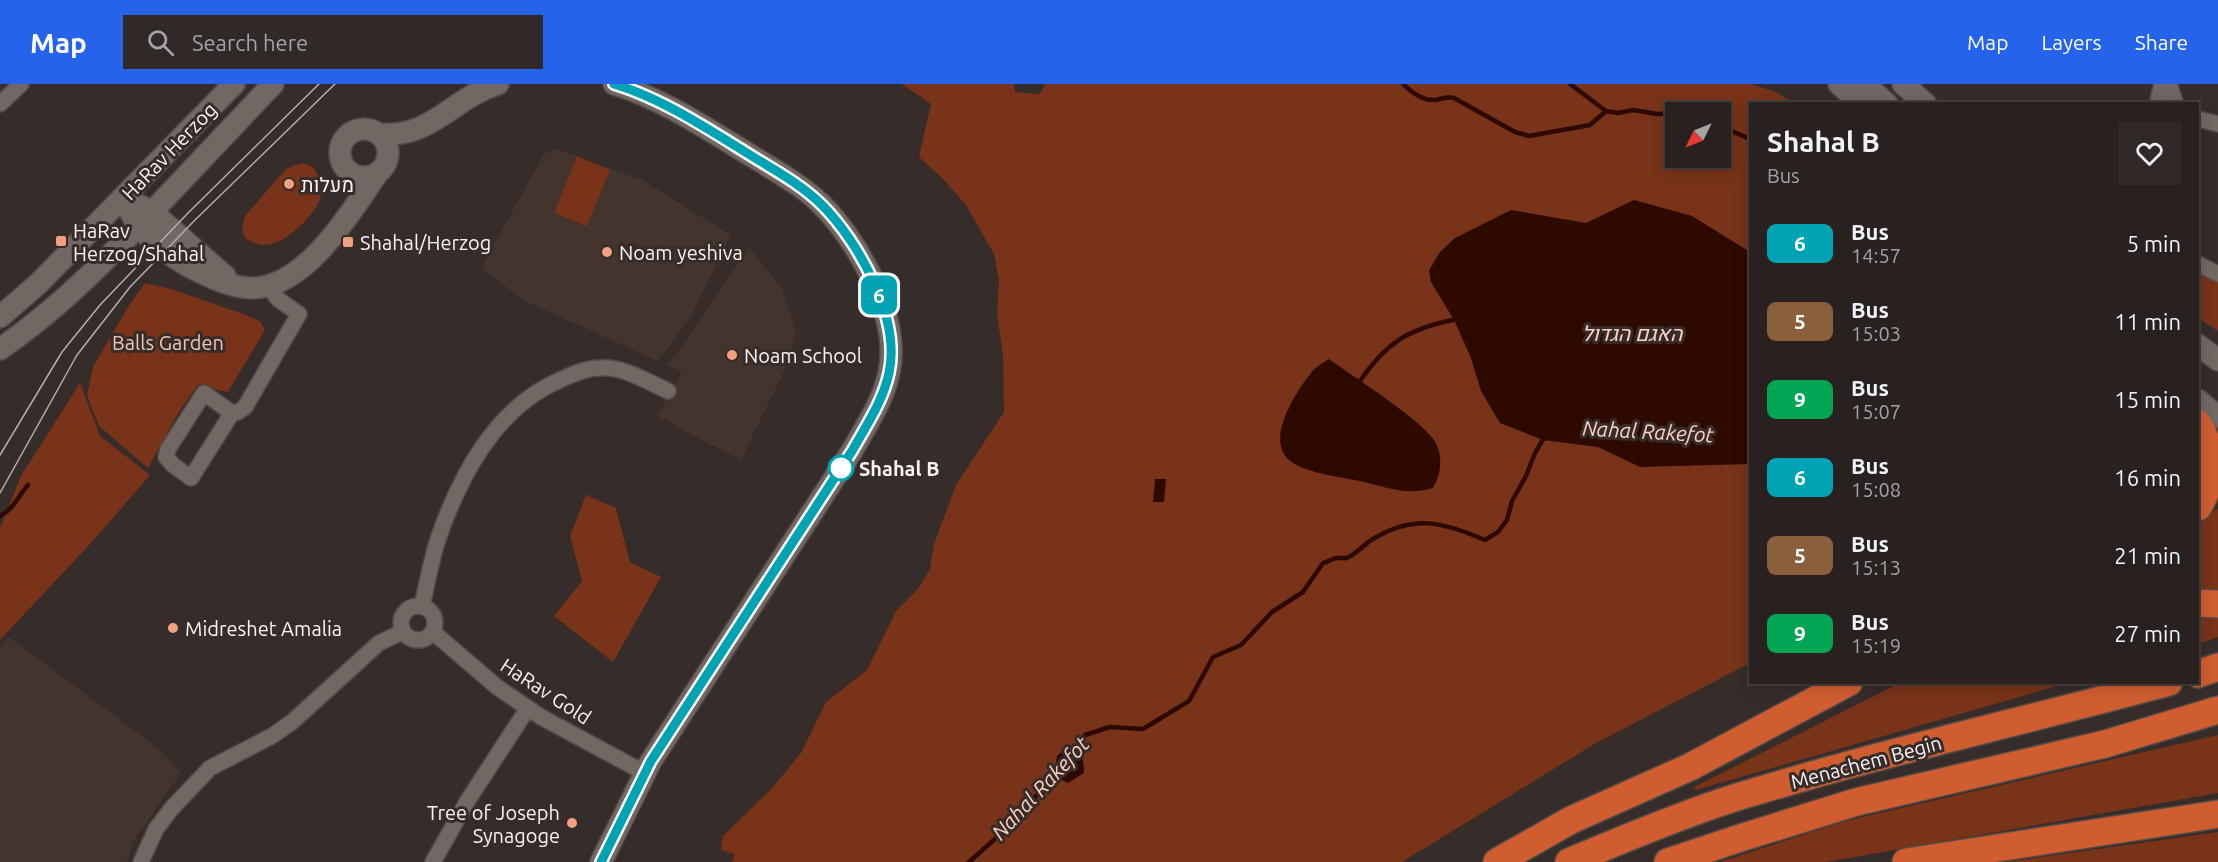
<!DOCTYPE html>
<html lang="en">
<head>
<meta charset="utf-8">
<style>
	:root { --surface:#28211f; --page:#302928; --text:#f1f3f6; --muted:#a5a3a4; --line:#443e3d; --accent:#2563eb }
	body { margin:0; font-family:Ubuntu,Heebo,sans-serif; background:var(--page); color:var(--text); height:100vh; display:flex; flex-direction:column; font-size:22px; white-space:nowrap }
	* { box-sizing:border-box; margin:0 }
	p { font-size:20px; color:var(--muted) }
	.icon { flex:none; width:33px; height:33px; fill:none; stroke:currentColor; stroke-width:2; stroke-linecap:round; stroke-linejoin:round }
	.map { position:relative; flex:1; overflow:hidden }
	.sheet { position:absolute; left:1749px; top:18px; width:450px; height:582px; display:flex; flex-direction:column; background:var(--surface); border-radius:0px; box-shadow:0 3px 15px #0003,0 0 0 2px var(--line) }
	.sheet>* { flex:none }
	.badge { padding:0 12px; border-radius:9px; font-size:21px; line-height:39px }
	.needle { width:39px; rotate:227deg }
	.tools { position:absolute; left:1665px; top:18px; display:grid; gap:12px }
	.tools a { display:grid; place-items:center; width:66px; height:66px; border-radius:0px; background:var(--surface); box-shadow:0 3px 15px #0003,0 0 0 2px var(--line); font-size:30px }
	.map>.badge { position:absolute; translate:-50% -50%; box-shadow:0 0 0 3px #fff }
	.round { display:grid; place-items:center; flex:none; width:63px; height:63px; border-radius:0px; background:var(--page) }
	.overview { display:flex; align-items:center; justify-content:space-between; height:102px; padding:0 18px }
	h1 { font-size:28px; font-weight:700; line-height:45px }
	ul { padding:0; list-style:none }
	li { display:flex; align-items:center; gap:18px; height:78px; padding:0 18px }
	li div { flex:1 }
	li b { display:block; font-size:22px }
	li em { font-style:normal }
	li .badge { min-width:66px; font-weight:700; text-align:center }
	header { display:flex; align-items:center; gap:36px; box-sizing:border-box; height:84px; padding:0 30px; background:var(--accent); color:#fff }
	header strong { font-size:28px }
	nav { display:flex; gap:33px; margin-inline-start:auto; font-size:21px }
	.search { width:420px; height:54px; background:var(--page); display:flex; align-items:center; gap:15px; box-sizing:border-box; padding:0 21px; border-radius:0px; color:var(--muted); font-size:22px }
	.map>svg:first-child { display:block }
	.built { fill:#44342e }
	.green { fill:#783318; fill-rule:evenodd }
	.water { fill:#2e0900 }
	.lines { fill:none; stroke-linecap:round; stroke-linejoin:round }
	.stream { stroke:#2e0900; stroke-width:4.5 }
	.street-casing { stroke:#524a47; stroke-width:18 }
	.secondary-casing { stroke:#524a47; stroke-width:24 }
	.highway-casing { stroke:#524a47; stroke-width:30 }
	.street { stroke:#726763; stroke-width:15 }
	.secondary { stroke:#726763; stroke-width:21 }
	.highway { stroke:#d05d2f; stroke-width:27 }
	.tram { stroke:#b6aeac; stroke-width:1.5 }
	.line-casing { stroke:#fff; stroke-width:14 }
	.line { stroke:#00a3b4; stroke-width:9 }
	.poi-dot { fill:#f3a081; stroke:#362c29; stroke-width:2 }
	.stop-dot { fill:#fff; stroke:#00a3b4; stroke-width:3 }
	.labels { text-anchor:middle; dominant-baseline:central; stroke-width:6; stroke-linejoin:round; paint-order:stroke }
	.street-label { font-size:20px; fill:#faf3f1; stroke:#362c29 }
	.poi-label { font-size:20px; fill:#faf3f1; stroke:#362c29; text-anchor:start }
	.park-label { font-size:20px; fill:#f2c6b6; stroke:#362c29 }
	.stop-label { font-size:20px; font-weight:bold; fill:#faf3f1; stroke:#362c29; text-anchor:start }
	.water-label { font-size:21px; font-style:italic; fill:#fdd1c1; stroke:#362c29 }
</style>
</head>
<body>
<header>
<strong>Map</strong>
<div class="search"><svg class="icon" aria-label="search" viewBox="0 0 24 24"><circle cx="10" cy="10" r="6"/><path d="M15 15l6 6"/></svg>Search here</div>
<nav><a>Map</a><a>Layers</a><a>Share</a></nav>
</header>
<div class="map">
<svg width="2218" height="778" viewBox="0 0 2218 778">
	<rect width="100%" height="100%" fill="#362c29"/>
	<path class="built" d="M 557,65 L 642,96 L 731,151 L 690,234 L 658,277 L 525,217 L 481,184 L 544,70 Z
		M 749,163 L 782,205 L 796,249 L 786,283 L 741,376 L 657,332 L 682,288 L 667,280 L 683,262 Z
		M 9,553 L 158,664 L 181,689 L 133,758 L 127,778 L 0,778 L 0,564 Z"/>
	<path class="green" d="M 902,0 L 1014,0 L 1015,8 L 1040,10 L 1045,0 L 1751,0 L 1776,8 L 1794,19 L 1750,20 L 1750,579 L 1596,659 L 1402,778 L 732,778 L 735,770 L 721,766 L 723,752 L 772,704 L 801,669 L 826,618 L 867,586 L 896,527 L 918,505 L 930,485 L 934,460 L 956,401 L 1004,328 L 1003,270 L 997,231 L 999,196 L 994,170 L 966,121 L 943,95 L 919,73 L 931,20 ZM 1676,28 L 1720,28 L 1720,74 L 1676,74 Z
		M 577,72 L 610,86 L 587,142 L 554,129 Z
		M 304,79 L 314,84 C 320,94 323,104 320,115 C 314,133 282,163 263,161 C 257,161 250,157 245,154 L 242,144 L 245,132 L 285,86 L 294,81 Z
		M 2198,190 L 2218,199 L 2218,247 L 2198,234 Z
		M 145,199 L 171,205 L 243,230 L 260,237 L 265,246 L 228,308 L 198,301 L 180,326 L 148,384 L 99,342 L 87,311 L 93,283 L 128,223 Z
		M 80,299 L 100,352 L 150,391 L 91,459 L 0,556 L 0,444 L 21,392 Z
		M 586,411 L 616,424 L 630,478 L 661,493 L 613,578 L 554,532 L 582,497 L 570,452 Z
		M 2218,425 L 2218,553 L 2198,560 L 2198,434 Z
		M 1900,599 L 2068,599 L 1696,706 L 1694,703 Z
		M 2218,651 L 2218,709 L 1826,778 L 1720,778 L 1849,736 Z
		M 2218,748 L 2218,778 L 2005,778 Z"/>
	<path class="water" d="M 1634,116 L 1692,132 L 1750,168 L 1750,380 L 1640,383 L 1598,363 L 1543,356 L 1500,339 L 1481,307 L 1471,274 L 1454,236 L 1431,198 L 1429,186 L 1440,168 L 1455,154 L 1511,126 L 1586,139 Z
		M 1329,275 C 1352,292 1424,337 1436,359 C 1443,374 1441,390 1433,404 C 1406,412 1386,403 1360,397 C 1341,393 1304,389 1289,376 C 1265,355 1296,308 1311,289 C 1315,283 1323,279 1329,275 Z
		M 1155,395 L 1166,395 L 1164,418 L 1153,418 Z
		M 1067,663 C 1082,664 1084,676 1084,689 L 1068,699 L 1054,692 L 1057,672 Z"/>
	<g class="lines">
		<path class="stream" d="M 1403,0 C 1411,8 1422,17 1435,16 C 1443,15 1446,12 1454,14 L 1515,48 L 1529,52 L 1590,41 L 1606,27 L 1618,29 L 1633,26 L 1657,30 L 1676,29
			M 1570,0 L 1606,27
			M 1720,42 L 1750,55
			M 1360,297 C 1386,259 1408,245 1453,236
			M 0,432 C 13,426 19,411 28,401
			M 1072,670 L 1085,651 L 1110,643 L 1143,645 L 1189,617 L 1213,573 L 1241,561 L 1272,528 L 1303,508 L 1323,479 C 1329,478 1331,475 1336,474 C 1339,473 1343,475 1346,474 C 1355,472 1364,460 1373,455 C 1414,430 1443,438 1485,456 L 1498,448 L 1507,436 L 1512,417 L 1526,392 L 1535,369 L 1545,352
			M 969,778 L 995,755 L 1058,689"/>
		<defs>
			<path id="street" d="M 2169,0 L 2176,20
				M 0,20 L 21,0
				M 2157,20 L 2162,0
				M 2198,35 L 2218,40
				M 2198,180 L 2218,190
				M 232,329 L 191,394 L 173,381 L 166,373 L 168,365 L 204,309 L 232,329 L 238,328 L 245,323 L 299,230 L 278,215 L 267,201
				M401 539a17 17 0 1 1 34 0a17 17 0 1 1-34 0Z
				M 422,522 C 427,500 431,477 438,455 C 460,392 495,324 560,296 C 571,291 585,284 599,284 C 623,282 646,297 668,307
				M 433,548 L 497,603 L 541,633 L 645,689
				M 141,778 L 156,745 L 172,724 L 210,684 L 272,652 L 292,638 L 379,559 L 402,548
				M 433,778 L 468,716 L 528,624"/>
			<path id="secondary" d="M 1839,0 L 1861,20
				M 1865,0 L 1887,20
				M 1903,0 L 1926,20
				M340 69a24 24 0 1 1 48 0a24 24 0 1 1-48 0Z
				M 380,50 C 433,54 452,14 498,0
				M 124,113 C 128,122 132,133 138,141 C 150,158 178,177 196,186 C 213,195 233,204 253,204 C 306,203 351,128 377,90
				M 141,122 L 152,128 L 225,192
				M 0,233 L 39,199 L 234,0
				M 2198,261 L 2218,276
				M 0,265 C 64,221 116,166 169,110 C 204,73 238,37 273,0
				M 2198,316 L 2218,333
				M 601,778 L 651,677 L 852,367 C 866,342 883,317 889,289 C 901,235 859,158 822,121 C 803,102 777,88 755,74 C 710,47 664,15 614,0"/>
			<path id="highway" d="M 2198,340 C 2215,370 2216,393 2198,423
				M 2198,519 L 2218,520
				M 2198,590 L 2218,583
				M 1497,778 L 1571,736 L 1690,683 L 1849,598
				M 1569,778 C 1623,755 1678,732 1734,714 C 1877,670 2024,637 2169,598
				M 1668,778 L 1737,755 L 1856,718 L 2105,660 L 2218,626
				M 1906,778 L 2218,730"/>
		</defs>
		<use href="#street" class="street-casing"/>
		<use href="#secondary" class="secondary-casing"/>
		<use href="#highway" class="highway-casing"/>
		<use href="#street" class="street"/>
		<use href="#secondary" class="secondary"/>
		<use href="#highway" class="highway"/>
		<path class="tram" d="M 0,371 L 62,268 L 100,221 L 188,129 L 319,0
			M 0,409 L 77,271 L 130,203 L 195,136 L 335,0"/>
	</g>
	<g class="lines">
		<defs>
			<path id="line" d="M 601,778 L 651,677 L 852,367 C 866,342 883,317 889,289 C 901,235 859,158 822,121 C 803,102 778,88 755,74 C 711,47 664,15 614,0"/>
		</defs>
		<use href="#line" class="line-casing"/>
		<use href="#line" class="line"/>
	</g>
	<g class="poi-dot">
		<circle cx="289" cy="100" r="6"/>
		<rect x="55" y="151" width="12" height="12" rx="3"/>
		<rect x="342" y="152" width="12" height="12" rx="3"/>
		<circle cx="607" cy="168" r="6"/>
		<circle cx="732" cy="271" r="6"/>
		<circle cx="173" cy="544" r="6"/>
		<circle cx="572" cy="739" r="6"/>
	</g>
	<circle class="stop-dot" cx="841" cy="384" r="12"/>
	<g class="labels">
		<g class="street-label">
			<text transform="translate(169 67) rotate(-46)">HaRav Herzog</text>
			<text transform="translate(546 607) rotate(33)">HaRav Gold</text>
			<text transform="translate(1866 678) rotate(-15)">Menachem Begin</text>
		</g>
		<g class="poi-label">
			<text x="301" y="100">מעלות</text>
			<text x="73" y="146">HaRav<tspan x="73" dy="23">Herzog/Shahal</tspan></text>
			<text x="360" y="158">Shahal/Herzog</text>
			<text x="619" y="168">Noam yeshiva</text>
			<text x="744" y="271">Noam School</text>
			<text x="185" y="544">Midreshet Amalia</text>
			<text x="560" y="728" text-anchor="end">Tree of Joseph<tspan x="560" dy="23">Synagoge</tspan></text>
		</g>
		<g class="park-label">
			<text x="168" y="258">Balls Garden</text>
		</g>
		<g class="stop-label">
			<text x="859" y="384">Shahal B</text>
		</g>
		<g class="water-label">
			<text x="1632" y="249">האגם הגדול</text>
			<text transform="translate(1648 347) rotate(3)">Nahal Rakefot</text>
			<text transform="translate(1040 704) rotate(-47)">Nahal Rakefot</text>
		</g>
	</g>
</svg>
<div class="tools">
<a><svg class="needle" viewBox="-14 -14 28 28"><path d="M0-13l5 13h-10z" fill="#e53935"/><path d="M0 13l5-13h-10z" fill="#a5a3a4"/></svg></a>
</div>
<b class="badge" style="left:879px;top:211px;background:#00a3b4;color:#fff">6</b>
<section class="sheet">
<div class="overview"><div><h1>Shahal B</h1><p>Bus</p></div><a class="round"><svg class="icon" aria-label="heart" viewBox="0 0 24 24"><path d="M12 20l-8-8c-3-5 5-10 8-4 3-6 11-1 8 4z"/></svg></a></div>
<ul>
<li><span class="badge" style="background:#00a3b4;color:#fff">6</span><div><b>Bus</b><p>14:57</p></div><em>5 min</em></li>
<li><span class="badge" style="background:#8b5e3c;color:#fff">5</span><div><b>Bus</b><p>15:03</p></div><em>11 min</em></li>
<li><span class="badge" style="background:#00a651;color:#fff">9</span><div><b>Bus</b><p>15:07</p></div><em>15 min</em></li>
<li><span class="badge" style="background:#00a3b4;color:#fff">6</span><div><b>Bus</b><p>15:08</p></div><em>16 min</em></li>
<li><span class="badge" style="background:#8b5e3c;color:#fff">5</span><div><b>Bus</b><p>15:13</p></div><em>21 min</em></li>
<li><span class="badge" style="background:#00a651;color:#fff">9</span><div><b>Bus</b><p>15:19</p></div><em>27 min</em></li>
</ul>
</section>
</div>
</body>
</html>
